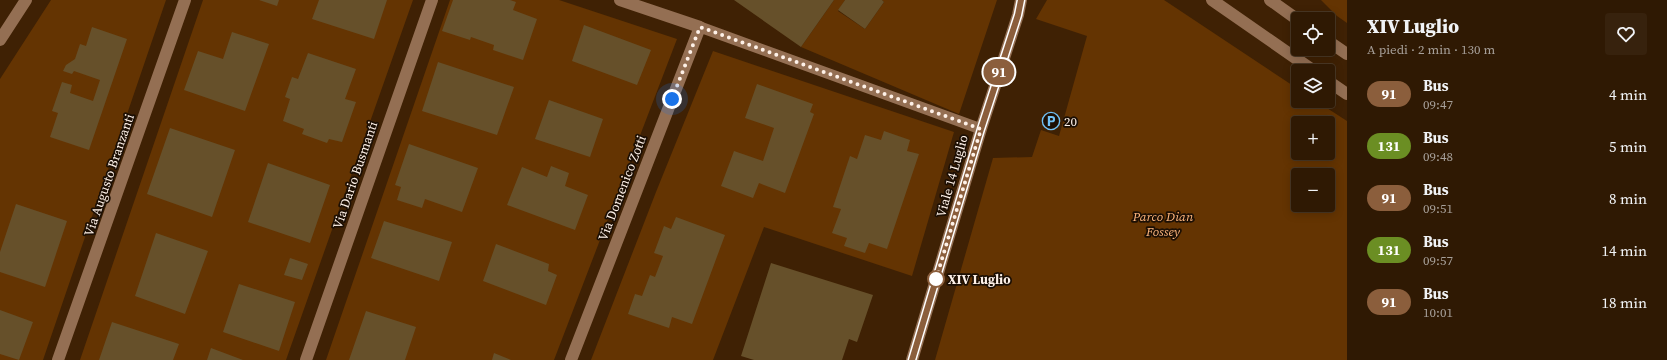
<!DOCTYPE html>
<html lang="it">
<head>
<meta charset="utf-8">
<style>
	:root { --surface:#2f1903; --page:#37220d; --text:#f1f3f6; --muted:#a7a09a; --line:#4a3825 }
	body { margin:0; font-family:"Source Serif 4",serif; background:var(--page); color:var(--text); height:100vh; display:flex; flex-direction:column; font-size:15px; white-space:nowrap }
	* { box-sizing:border-box; margin:0 }
	p { font-size:13px; color:var(--muted) }
	.icon { flex:none; width:22px; height:22px; fill:none; stroke:currentColor; stroke-width:2; stroke-linecap:round; stroke-linejoin:round }
	.map { position:relative; flex:1; overflow:hidden }
	.side { display:flex; flex-direction:column; background:var(--surface); width:320px }
	.side>* { flex:none }
	.badge { padding:0 8px; border-radius:13px; font-size:14px; line-height:26px }
	.buttons { position:absolute; left:1291px; top:12px; display:grid; gap:8px }
	.buttons a { display:grid; place-items:center; width:44px; height:44px; border-radius:4px; background:var(--surface); box-shadow:0 2px 10px #0003,0 0 0 1px var(--line); font-size:20px }
	.you { position:absolute; width:20px; height:20px; margin:-10px; border:3px solid #fff; border-radius:50%; background:#1a73e8; box-shadow:0 0 0 6px #1a73e833 }
	.map>.badge { position:absolute; translate:-50% -50%; box-shadow:0 0 0 2px #fff }
	.round { display:grid; place-items:center; flex:none; width:42px; height:42px; border-radius:4px; background:var(--page) }
	.head { display:flex; align-items:center; justify-content:space-between; height:68px; padding:0 20px }
	h1 { font-size:19px; font-weight:800; line-height:30px }
	ul { padding:0; list-style:none }
	li { display:flex; align-items:center; gap:12px; height:52px; padding:0 20px }
	li div { flex:1 }
	li b { display:block; font-size:15px }
	li em { font-style:normal }
	li .badge { min-width:44px; font-weight:700; text-align:center }
	main { display:flex; flex:1; min-height:0 }
	.map>svg:first-child { display:block }
	.green { fill:#643402; fill-rule:evenodd }
	.building { fill:#66502a }
	.lines { fill:none; stroke-linecap:round; stroke-linejoin:round }
	.service { stroke:#946f53; stroke-width:11 }
	.minor { stroke:#946f53; stroke-width:12 }
	.tertiary { stroke:#946f53; stroke-width:12 }
	.line-casing { stroke:#fff; stroke-width:9 }
	.line { stroke:#8b5e3c; stroke-width:6 }
	.walk { stroke:#fef1e8; stroke-width:4; stroke-dasharray:0 7.2 }
	.stop-dot { fill:#fff; stroke:#8b5e3c; stroke-width:2 }
	.labels { text-anchor:middle; dominant-baseline:central; stroke-width:3.5; stroke-linejoin:round; paint-order:stroke }
	.poi-label { font-size:13px; fill:#fef1e8; stroke:#1c0f04; text-anchor:start }
	.street-label { font-size:13px; fill:#fef1e8; stroke:#1c0f04 }
	.park-label { font-size:13px; font-style:italic; fill:#feb67d; stroke:#1c0f04 }
	.stop-label { font-size:13px; font-weight:bold; fill:#fef1e8; stroke:#1c0f04; text-anchor:start }
</style>
</head>
<body>
<main>
<div class="map">
<svg width="1347" height="360" viewBox="0 0 1347 360">
	<rect width="100%" height="100%" fill="#3f2104"/>
	<path class="green" d="M 51,0 L 166,0 L 43,360 L 0,360 L 0,79 Z
		M 203,0 L 413,0 L 286,360 L 80,360 Z
		M 450,0 L 559,0 L 677,39 L 554,360 L 326,360 Z
		M 834,0 L 845,0 L 838,11 L 865,29 L 884,2 L 882,0 L 997,0 L 959,114 L 801,47 Z
		M 1047,0 L 1164,0 L 1298,89 L 1298,101 L 1316,101 L 1347,121 L 1347,360 L 935,360 L 993,158 L 1032,157 L 1041,130 L 1059,136 L 1087,36 L 1036,19 ZM 1298,123 L 1328,123 L 1328,153 L 1298,153 ZM 1298,175 L 1328,175 L 1328,205 L 1298,205 Z
		M 1321,0 L 1347,0 L 1347,23 L 1337,16 Z
		M 713,51 L 954,132 L 912,276 L 764,227 L 713,360 L 591,360 L 656,192 Z"/>
	<path class="building" d="M 259,0 L 279,0 L 277,6 Z
		M 319,0 L 387,0 L 374,39 L 312,19 Z
		M 453,0 L 510,0 L 516,2 L 513,10 L 537,19 L 523,60 L 493,50 L 494,45 L 471,37 L 470,40 L 442,31 Z
		M 734,0 L 834,0 L 801,47 Z
		M 845,0 L 882,0 L 884,2 L 865,29 L 838,10 Z
		M 584,25 L 651,50 L 637,85 L 572,61 Z
		M 92,27 L 127,39 L 89,150 L 50,137 L 58,113 L 52,111 L 62,82 L 72,85 L 70,93 L 93,101 L 100,80 L 74,71 L 72,74 L 63,71 L 66,65 L 75,59 L 80,44 L 86,46 Z
		M 232,32 L 269,44 L 245,111 L 184,90 L 198,51 L 223,59 Z
		M 308,53 L 356,69 L 345,99 L 356,102 L 342,142 L 329,139 L 327,143 L 302,134 L 304,129 L 283,121 L 290,99 L 285,97 L 292,77 L 298,79 Z
		M 438,62 L 514,87 L 497,135 L 422,111 Z
		M 757,84 L 813,104 L 810,112 L 814,114 L 785,193 L 759,183 L 753,198 L 721,186 L 734,151 L 763,161 L 774,128 L 745,118 Z
		M 549,100 L 603,119 L 590,157 L 535,139 Z
		M 170,128 L 235,150 L 212,217 L 147,194 Z
		M 884,131 L 910,140 L 907,151 L 919,154 L 887,249 L 869,243 L 865,253 L 844,246 L 847,238 L 832,233 L 841,209 L 833,207 L 850,156 L 857,159 L 865,135 L 881,140 Z
		M 409,144 L 478,168 L 462,212 L 425,199 L 422,208 L 397,200 L 401,187 L 395,185 Z
		M 268,163 L 330,185 L 310,243 L 248,222 Z
		M 551,166 L 569,173 L 565,186 L 588,195 L 575,230 L 507,205 L 522,167 L 547,177 Z
		M 16,204 L 67,221 L 45,287 L 0,272 L 0,252 Z
		M 676,217 L 725,235 L 692,324 L 672,317 L 669,328 L 628,314 L 635,294 L 642,296 L 650,275 L 655,277 L 663,256 L 654,253 L 664,226 L 671,229 Z
		M 384,221 L 452,242 L 439,281 L 371,258 Z
		M 156,233 L 208,251 L 185,314 L 135,296 Z
		M 496,244 L 549,264 L 548,271 L 557,275 L 546,305 L 483,281 Z
		M 290,258 L 308,264 L 302,280 L 284,275 Z
		M 771,263 L 873,295 L 857,342 L 849,339 L 842,360 L 754,360 L 741,356 Z
		M 239,284 L 295,302 L 279,351 L 223,332 Z
		M 0,310 L 33,322 L 19,360 L 0,354 Z
		M 366,311 L 416,327 L 405,360 L 349,360 Z
		M 112,322 L 179,344 L 173,360 L 99,360 Z
		M 211,348 L 243,360 L 207,360 Z
		M 494,353 L 511,360 L 492,360 Z"/>
	<g class="lines">
		<path class="service" d="M 700,27 L 981,129"/>
		<path class="minor" d="M 0,40 L 26,0
			M 58,360 L 185,0
			M 306,360 L 432,0
			M 571,360 L 700,27 L 620,0"/>
		<path class="tertiary" d="M 1212,0 L 1314,71
			M 1270,0 L 1298,20
			M 1328,41 L 1347,54
			M 1328,81 L 1347,94
			M 912,360 L 981,129 L 1018,15 L 1021,0"/>
	</g>
	<g class="lines">
		<defs>
			<path id="line" d="M 912,360 L 981,129 L 1018,15 L 1021,0"/>
		</defs>
		<use href="#line" class="line-casing"/>
		<use href="#line" class="line"/>
		<path class="walk" d="M 672,99 L 700,27 L 981,129 L 936,279"/>
	</g>
	<defs>
		<symbol id="parking-ring" viewBox="-11 -11 22 22"><circle r="9.5" fill="#1c0f04" stroke="#71c1f5" stroke-width="1.5"/><path d="M-3.5-5.5H1a3.5 3.5 0 0 1 0 7H-1V5.5H-3.5ZM-1-3.4V-.6H.8a1.4 1.4 0 0 0 0-2.8Z" fill="#71c1f5"/></symbol>
	</defs>
	<g fill-rule="evenodd">
		<use href="#parking-ring" x="1041" y="111" width="20" height="20"/>
	</g>
	<circle class="stop-dot" cx="936" cy="279" r="8"/>
	<g class="labels">
		<g class="poi-label">
			<text x="1064" y="121">20</text>
		</g>
		<g class="street-label">
			<text transform="translate(109 175) rotate(-71)">Via Augusto Branzanti</text>
			<text transform="translate(355 175) rotate(-71)">Via Dario Busmanti</text>
			<text transform="translate(952 176) rotate(-74)">Viale 14 Luglio</text>
			<text transform="translate(622 188) rotate(-69)">Via Domenico Zotti</text>
		</g>
		<g class="park-label">
			<text x="1163" y="216">Parco Dian<tspan x="1163" dy="15">Fossey</tspan></text>
		</g>
		<g class="stop-label">
			<text x="948" y="279">XIV Luglio</text>
		</g>
	</g>
</svg>
<div class="buttons">
<a><svg class="icon" aria-label="locate" viewBox="0 0 24 24"><circle cx="12" cy="12" r="6"/><path d="M12 2v4M12 18v4M2 12h4M18 12h4"/></svg></a>
<a><svg class="icon" aria-label="layers" viewBox="0 0 24 24"><path d="M12 4l9 5-9 5-9-5zM3 14l9 5 9-5"/></svg></a>
<a>+</a>
<a>−</a>
</div>
<div class="you" style="left:672px;top:99px"></div>
<b class="badge" style="left:999px;top:72px;background:#8b5e3c;color:#fff">91</b>
</div>
<section class="side">
<div class="head"><div><h1>XIV Luglio</h1><p>A piedi · 2 min · 130 m</p></div><a class="round"><svg class="icon" aria-label="heart" viewBox="0 0 24 24"><path d="M12 20l-8-8c-3-5 5-10 8-4 3-6 11-1 8 4z"/></svg></a></div>
<ul>
<li><span class="badge" style="background:#8b5e3c;color:#fff">91</span><div><b>Bus</b><p>09:47</p></div><em>4 min</em></li>
<li><span class="badge" style="background:#6b8e23;color:#fff">131</span><div><b>Bus</b><p>09:48</p></div><em>5 min</em></li>
<li><span class="badge" style="background:#8b5e3c;color:#fff">91</span><div><b>Bus</b><p>09:51</p></div><em>8 min</em></li>
<li><span class="badge" style="background:#6b8e23;color:#fff">131</span><div><b>Bus</b><p>09:57</p></div><em>14 min</em></li>
<li><span class="badge" style="background:#8b5e3c;color:#fff">91</span><div><b>Bus</b><p>10:01</p></div><em>18 min</em></li>
</ul>
</section>
</main>
</body>
</html>
